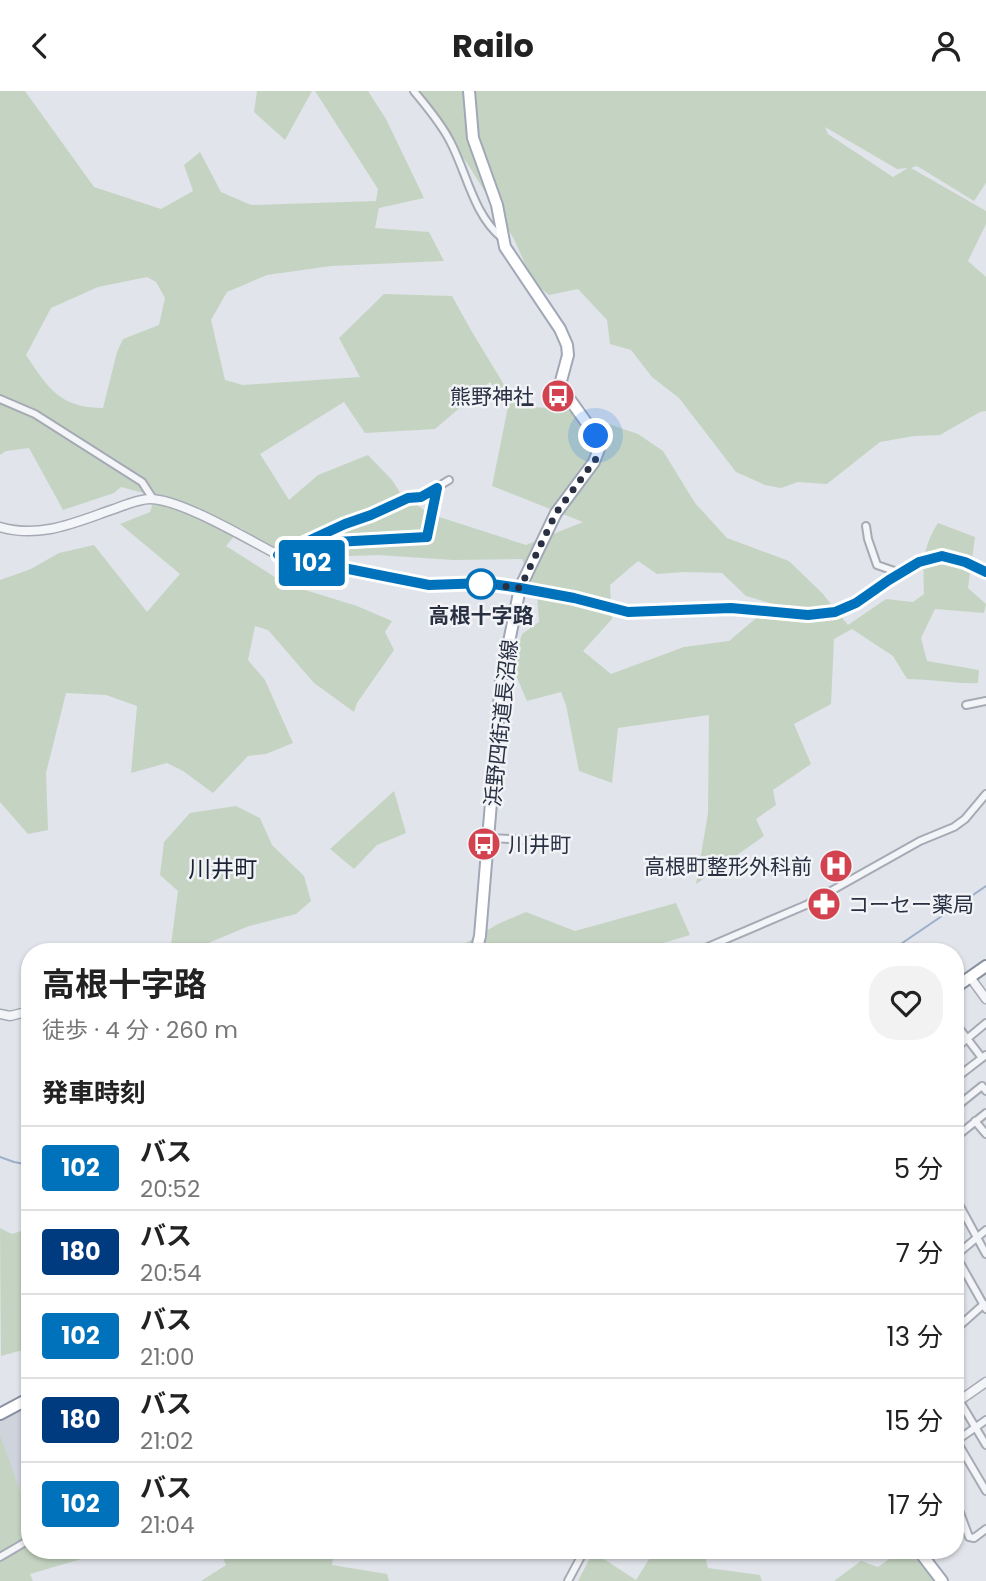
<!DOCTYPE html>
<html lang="ja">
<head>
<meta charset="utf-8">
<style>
	:root { --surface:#fff; --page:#f2f2f2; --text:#222; --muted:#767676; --line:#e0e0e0 }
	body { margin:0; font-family:Poppins,"Noto Sans JP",sans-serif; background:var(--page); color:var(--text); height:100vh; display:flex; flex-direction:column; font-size:26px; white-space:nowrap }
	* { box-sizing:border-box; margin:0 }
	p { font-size:23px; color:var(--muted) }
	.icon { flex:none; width:38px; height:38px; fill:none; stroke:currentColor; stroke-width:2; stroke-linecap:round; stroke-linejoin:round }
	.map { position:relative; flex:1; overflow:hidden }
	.sheet { position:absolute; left:21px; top:852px; width:943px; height:616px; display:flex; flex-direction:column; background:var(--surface); border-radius:28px; box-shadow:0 2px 5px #0004 }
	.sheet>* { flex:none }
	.badge { padding:0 14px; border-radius:5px; font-size:24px; line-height:46px }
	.you { position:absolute; width:35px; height:35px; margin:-18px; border:5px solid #fff; border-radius:50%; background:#1a73e8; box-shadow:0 0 0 10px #1a73e833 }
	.map>.badge { position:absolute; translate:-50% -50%; box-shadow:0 0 0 4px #fff }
	h2 { padding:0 21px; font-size:26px; line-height:63px }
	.round { display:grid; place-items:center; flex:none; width:74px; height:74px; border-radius:28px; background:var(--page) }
	.headline { display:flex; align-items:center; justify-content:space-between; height:119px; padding:0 21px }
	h1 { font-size:33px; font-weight:700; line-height:52px }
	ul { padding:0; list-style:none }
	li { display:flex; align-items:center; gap:21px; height:84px; padding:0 21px; border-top:2px solid var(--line) }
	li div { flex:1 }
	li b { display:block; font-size:26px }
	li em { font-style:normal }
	li .badge { min-width:77px; font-weight:700; text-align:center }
	header { display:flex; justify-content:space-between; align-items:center; height:91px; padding:0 21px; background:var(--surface); font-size:32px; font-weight:700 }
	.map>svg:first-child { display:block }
	.built { fill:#cfd3dc }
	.green { fill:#c5d4c2; fill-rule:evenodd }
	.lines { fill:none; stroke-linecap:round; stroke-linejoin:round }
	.stream { stroke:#9bafcb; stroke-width:2 }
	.minor-casing { stroke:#a6aab4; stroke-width:10 }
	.tertiary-casing { stroke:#a6aab4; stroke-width:11 }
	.primary-casing { stroke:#a0a7b6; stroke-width:14 }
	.trunk-casing { stroke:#8890a1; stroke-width:14 }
	.minor { stroke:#f4f5f8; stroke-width:6 }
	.tertiary { stroke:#f4f5f8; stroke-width:8 }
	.primary { stroke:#fff; stroke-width:10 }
	.trunk { stroke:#fff; stroke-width:10 }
	.line-casing { stroke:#fff; stroke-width:16 }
	.line { stroke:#0072bc; stroke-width:10 }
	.walk { stroke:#293042; stroke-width:7; stroke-dasharray:0 12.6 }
	.stop-dot { fill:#fff; stroke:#0072bc; stroke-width:3.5 }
	.labels { text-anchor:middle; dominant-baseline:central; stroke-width:5; stroke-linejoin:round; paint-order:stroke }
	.poi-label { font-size:21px; fill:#293042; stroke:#f1f3f7; text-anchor:end }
	.stop-label { font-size:21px; font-weight:bold; fill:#293042; stroke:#f1f3f7 }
	.street-label { font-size:21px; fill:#293042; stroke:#f1f3f7 }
	.neighbourhood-label { font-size:23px; fill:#1b2233; stroke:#f1f3f7 }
</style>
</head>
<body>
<header><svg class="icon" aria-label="back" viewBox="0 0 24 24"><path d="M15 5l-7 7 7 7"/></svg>Railo<svg class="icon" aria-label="person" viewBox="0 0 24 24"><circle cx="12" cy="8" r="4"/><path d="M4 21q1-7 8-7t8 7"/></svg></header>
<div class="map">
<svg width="986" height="1490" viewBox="0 0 986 1490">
	<rect width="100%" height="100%" fill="#e1e4ea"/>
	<path class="built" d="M 30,1312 L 30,1418 L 22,1422 L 0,1362 L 0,1331 Z"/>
	<path class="green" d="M 0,0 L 25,0 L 94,96 L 161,118 L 193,100 L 184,74 L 200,61 L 221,101 L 251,114 L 376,110 L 378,98 L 315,0 L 368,0 L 386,28 L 424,107 L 379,117 L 375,137 L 429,141 L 444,170 L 331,175 L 267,184 L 227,201 L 211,229 L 225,289 L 243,294 L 360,286 L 339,247 L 384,203 L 452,205 L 472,241 L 517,315 L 565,318 L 638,343 L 663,360 L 695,412 L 727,447 L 789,470 L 823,503 L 848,534 L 886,508 L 913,511 L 924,503 C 923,475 922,456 938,432 L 975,446 L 968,497 L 986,513 L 984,522 L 935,518 L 921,547 L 927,570 L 979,579 L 978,592 C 954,593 931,588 907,588 L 893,565 L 852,538 L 834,548 L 831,613 L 794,633 L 811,673 L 773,699 L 776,714 L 756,728 L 764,745 L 696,793 L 708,722 L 709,624 L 618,637 L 612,692 L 579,680 L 566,614 L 561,601 L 527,610 L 512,575 L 522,543 L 539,531 L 537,503 L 522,468 L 453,469 L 378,464 L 324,466 L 266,457 L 241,437 L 226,455 L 286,493 L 357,515 L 392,530 L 385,541 L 394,559 L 357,612 L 354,621 L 314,592 L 268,539 L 255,535 L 248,569 L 265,589 L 293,652 L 266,663 L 248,665 L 213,702 L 183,680 L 167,672 L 131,682 L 137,615 L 106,604 L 66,602 L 46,682 L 48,739 L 28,743 L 0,711 L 0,489 L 31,478 L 59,462 L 94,454 L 147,521 L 180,483 L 120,433 L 150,421 L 155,405 L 121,396 L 114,402 L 63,419 L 29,357 L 6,360 L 0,364 ZM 147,186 L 156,191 L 165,207 L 159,234 L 123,248 L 117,261 L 103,317 C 60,317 48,297 26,264 L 51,217 L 98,196 ZM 490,291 L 508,316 L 492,395 L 583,431 L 526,454 L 430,423 L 401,403 L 392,389 L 368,364 L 318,384 L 289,409 L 260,363 L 344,311 L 365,342 L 435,338 ZM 638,470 L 657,483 L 684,481 L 722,482 L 746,505 L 773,513 L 729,550 L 684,556 L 611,583 L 583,560 L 612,528 L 610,494 Z
		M 257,0 L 312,0 L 285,49 L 254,21 Z
		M 416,0 L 986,0 L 986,92 L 974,110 L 917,75 L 911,77 L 986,120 L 986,133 L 968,170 L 986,186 L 986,320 L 980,321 L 940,344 L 914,345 L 880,351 L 827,393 L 798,391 L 781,397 L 765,394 L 736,381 L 679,307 L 652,286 L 631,259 L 610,253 L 607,229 L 578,198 L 549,204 L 533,191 L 514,148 L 469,75 ZM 825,36 L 897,78 L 908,77 L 893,86 L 828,43 Z
		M 394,700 L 406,742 L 377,754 L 354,778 L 330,758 Z
		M 236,715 L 260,727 L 272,754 L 304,785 L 311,810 L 296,823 L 249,835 L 187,861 L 181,861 L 171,854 L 178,800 L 160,784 L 164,751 L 190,722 Z
		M 676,812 L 690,844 L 633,861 L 456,861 L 459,856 L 498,833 L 526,821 L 575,840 Z
		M 0,1137 L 12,1143 L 30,1137 L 30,1257 L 1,1265 Z
		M 0,1344 L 26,1417 L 30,1418 L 30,1460 L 99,1460 L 78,1469 L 30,1483 L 33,1490 L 0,1490 Z
		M 220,1460 L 334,1460 L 332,1474 L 387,1483 L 389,1490 L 201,1490 L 226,1474 Z
		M 654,1460 L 704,1460 L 708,1477 L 760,1484 L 762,1490 L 578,1490 L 593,1461 L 636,1489 Z
		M 900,1460 L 909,1460 L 935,1490 L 834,1490 L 861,1470 L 878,1476 Z"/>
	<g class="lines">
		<path class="stream" d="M 889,861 L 986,795
			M 0,1066 L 14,1071 L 30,1074"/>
		<defs>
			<path id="minor" d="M 414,0 C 427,16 441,32 450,50 C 467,82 473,123 502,147
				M 0,308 L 35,323 L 142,391 L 153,408
				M 866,435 L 868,448 L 877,474 L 900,482
				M 311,454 L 317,452 L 427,446 L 437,397
				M 279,464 L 345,433 L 371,424 L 408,407 L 421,406 L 449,389
				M 966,614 L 986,610
				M 489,747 L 530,749
				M 696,861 L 806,814 L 920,750 L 954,736 L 965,728 L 986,703
				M 956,933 L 982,967
				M 956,957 L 986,932
				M 956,987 L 986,964
				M 956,1016 L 982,995 L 986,1000
				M 975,1030 L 986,1043
				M 956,1046 L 986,1022
				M 956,1108 L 986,1163
				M 956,1164 L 986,1139
				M 956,1165 L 986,1218
				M 956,1238 L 984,1213
				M 959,1309 L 986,1354
				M 956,1349 L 986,1400
				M 956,1350 L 986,1329
				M 956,1411 L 969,1446 L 974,1447 L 986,1438
				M 0,1466 L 29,1449
				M 568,1490 L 584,1460"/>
			<path id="tertiary" d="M 0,436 C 41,448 76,431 114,418 C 125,414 139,408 150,408 C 181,408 249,449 278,464 L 293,468 L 430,493 L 485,492 L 520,497 L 574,507 L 628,521 L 731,517 L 808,524 L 835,521 L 856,512 L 889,489 L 919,471 L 942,465 L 965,471 L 986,481
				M 970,886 L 986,908
				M 0,923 L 10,925 L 30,920
				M 956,1312 L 986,1291"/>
			<path id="primary" d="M 469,0 L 473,47 L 497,114 L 505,156 L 560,238 L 567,254 L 568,264 L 561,290 L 563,299 L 596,345 L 599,358 L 594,371 L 556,422 L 520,497 L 501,590 L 480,845 L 476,861
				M 919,1460 L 942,1490"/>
			<path id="trunk" d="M 956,896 L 986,875
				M 0,1323 L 30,1307"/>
		</defs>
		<use href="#minor" class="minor-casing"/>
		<use href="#tertiary" class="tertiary-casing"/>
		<use href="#primary" class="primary-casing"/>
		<use href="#trunk" class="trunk-casing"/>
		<use href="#minor" class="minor"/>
		<use href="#tertiary" class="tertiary"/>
		<use href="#primary" class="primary"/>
		<use href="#trunk" class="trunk"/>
	</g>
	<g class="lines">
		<defs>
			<path id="line" d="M 311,454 L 317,452 L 427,446 L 437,397 L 421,406 L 408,407 L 371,424 L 345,433 L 278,464 L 429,494 L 485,492 L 520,497 L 574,507 L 628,521 L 731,517 L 808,524 L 835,521 L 856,512 L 889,489 L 919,471 L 942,465 L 965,471 L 986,481"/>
		</defs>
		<use href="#line" class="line-casing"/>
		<use href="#line" class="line"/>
		<path class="walk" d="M 481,493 L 520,497 L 556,422 L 598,365 L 599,358 L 596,345"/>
	</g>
	<defs>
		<symbol id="bus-disc" viewBox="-11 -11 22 22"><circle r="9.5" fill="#d3424f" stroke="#f1f3f7"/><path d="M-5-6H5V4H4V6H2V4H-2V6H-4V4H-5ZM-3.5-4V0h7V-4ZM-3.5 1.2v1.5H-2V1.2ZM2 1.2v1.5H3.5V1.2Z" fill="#fff"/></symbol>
		<symbol id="hospital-disc" viewBox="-11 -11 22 22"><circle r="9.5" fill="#d3424f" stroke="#f1f3f7"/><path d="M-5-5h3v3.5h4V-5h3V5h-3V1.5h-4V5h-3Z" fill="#fff"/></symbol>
		<symbol id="pharmacy-disc" viewBox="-11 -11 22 22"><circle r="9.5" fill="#d3424f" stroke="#f1f3f7"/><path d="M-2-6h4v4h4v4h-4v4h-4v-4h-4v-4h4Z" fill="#fff"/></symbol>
	</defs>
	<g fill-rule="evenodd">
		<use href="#bus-disc" x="539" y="286" width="38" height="38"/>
		<use href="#bus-disc" x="465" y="734" width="38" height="38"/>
		<use href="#hospital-disc" x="817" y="756" width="38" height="38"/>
		<use href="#pharmacy-disc" x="805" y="794" width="38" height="38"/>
	</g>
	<circle class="stop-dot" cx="481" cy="493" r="14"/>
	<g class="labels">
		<g class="poi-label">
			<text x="534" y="305">熊野神社</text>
			<text x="508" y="753" text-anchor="start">川井町</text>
			<text x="812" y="775">高根町整形外科前</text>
			<text x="848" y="813" text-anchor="start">コーセー薬局</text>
		</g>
		<g class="stop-label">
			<text x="481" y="524">高根十字路</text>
		</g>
		<g class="street-label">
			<text transform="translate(501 632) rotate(-84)">浜野四街道長沼線</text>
		</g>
		<g class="neighbourhood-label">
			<text x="223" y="778">川井町</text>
		</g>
	</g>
</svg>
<div class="you" style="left:596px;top:345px"></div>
<b class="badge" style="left:312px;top:472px;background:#0072bc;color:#fff">102</b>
<section class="sheet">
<div class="headline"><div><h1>高根十字路</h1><p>徒歩 · 4 分 · 260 m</p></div><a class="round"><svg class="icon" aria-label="heart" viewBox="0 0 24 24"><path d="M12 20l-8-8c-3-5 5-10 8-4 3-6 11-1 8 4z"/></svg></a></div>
<h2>発車時刻</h2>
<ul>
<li><span class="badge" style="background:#0072bc;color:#fff">102</span><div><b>バス</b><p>20:52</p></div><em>5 分</em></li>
<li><span class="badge" style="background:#003b80;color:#fff">180</span><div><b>バス</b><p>20:54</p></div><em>7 分</em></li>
<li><span class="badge" style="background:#0072bc;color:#fff">102</span><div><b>バス</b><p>21:00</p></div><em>13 分</em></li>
<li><span class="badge" style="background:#003b80;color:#fff">180</span><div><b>バス</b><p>21:02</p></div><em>15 分</em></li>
<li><span class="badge" style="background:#0072bc;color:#fff">102</span><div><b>バス</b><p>21:04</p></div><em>17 分</em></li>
</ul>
</section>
</div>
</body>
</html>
